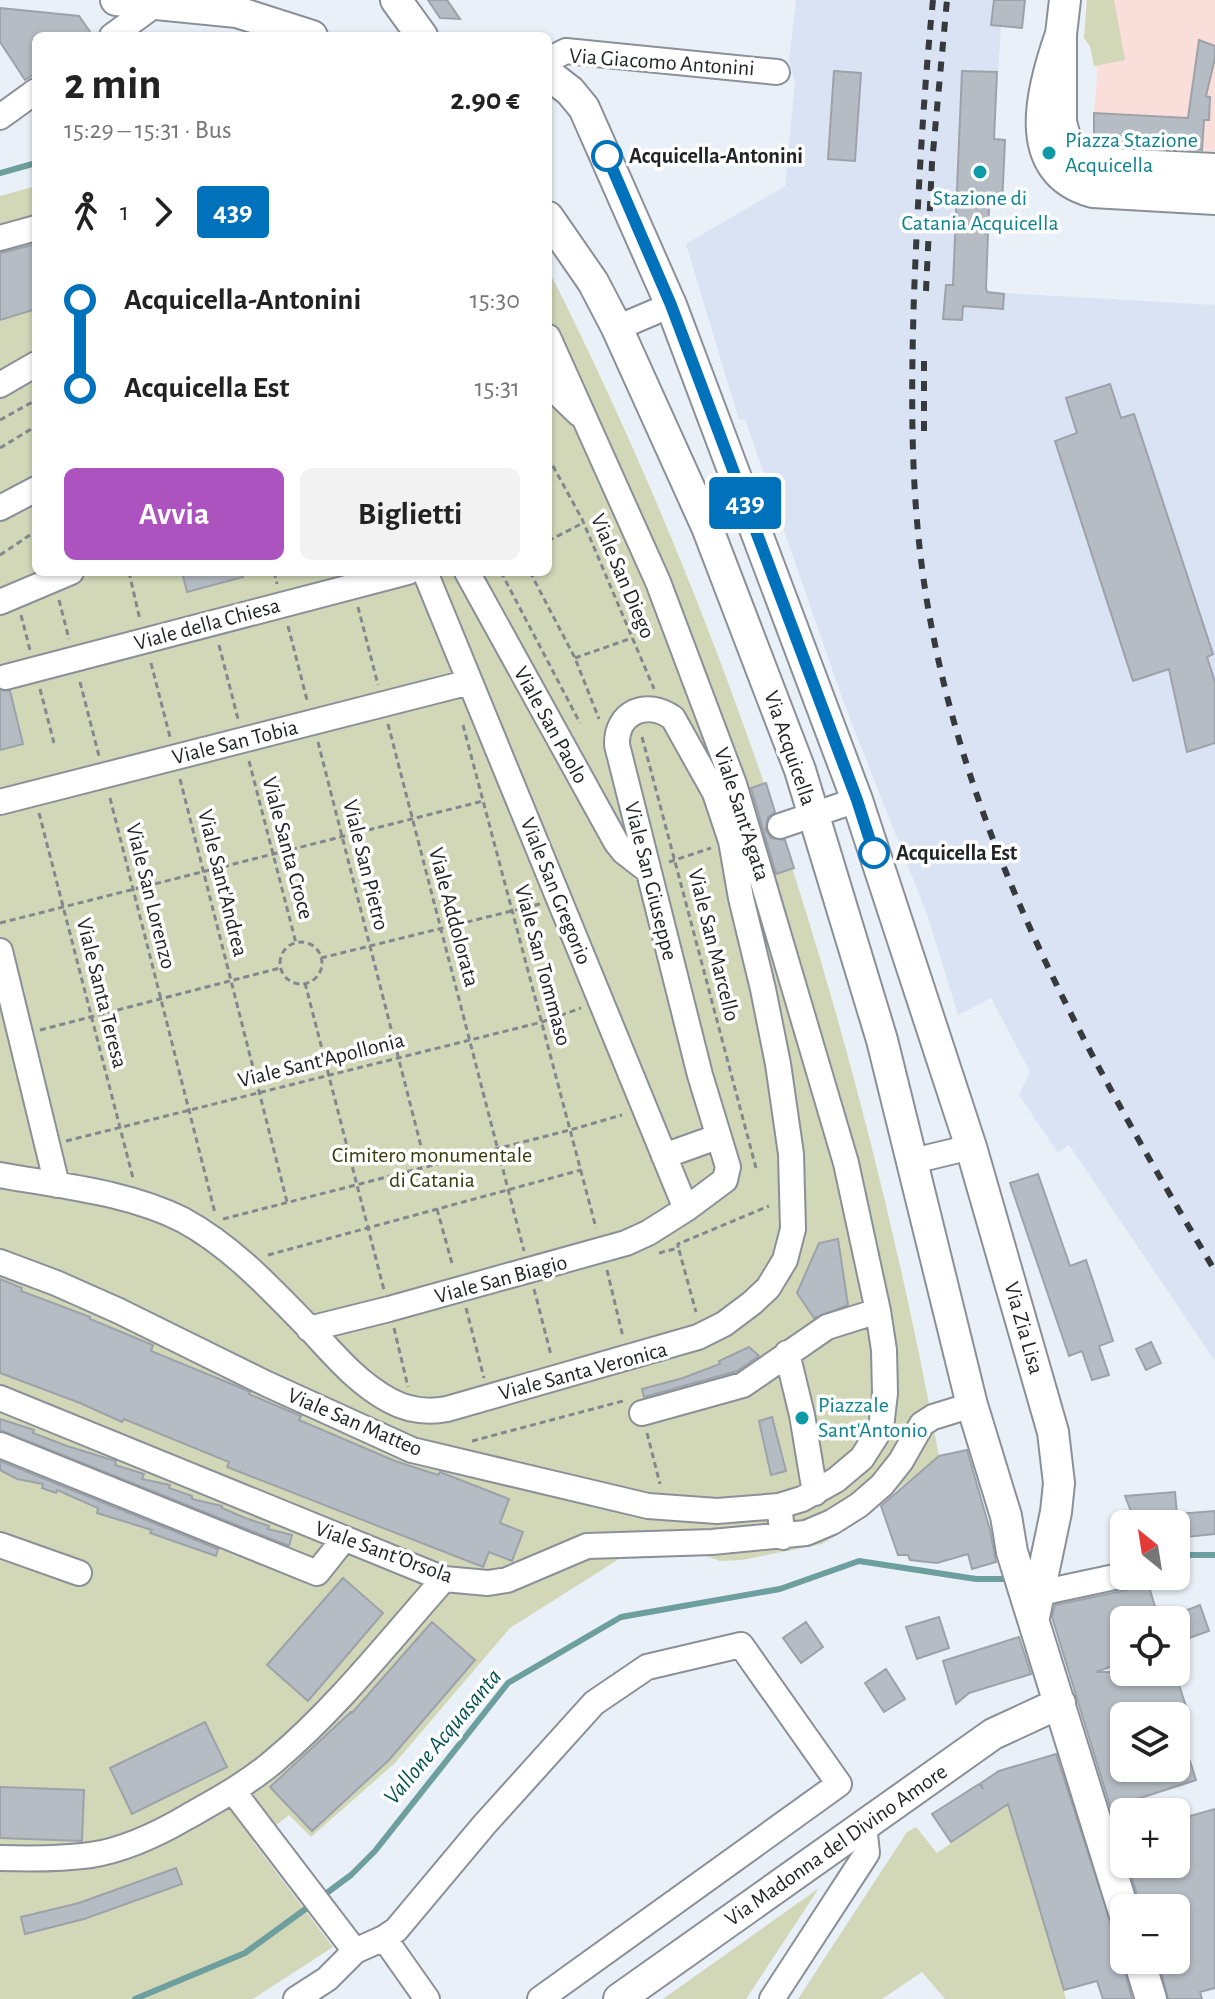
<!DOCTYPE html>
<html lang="it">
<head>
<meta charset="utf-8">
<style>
	:root { --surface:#fff; --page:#f2f2f2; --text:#222; --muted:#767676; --accent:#ac53bf }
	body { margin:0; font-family:"Alegreya Sans",sans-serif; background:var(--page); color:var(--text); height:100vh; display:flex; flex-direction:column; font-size:30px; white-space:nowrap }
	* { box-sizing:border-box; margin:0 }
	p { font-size:26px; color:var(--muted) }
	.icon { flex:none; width:44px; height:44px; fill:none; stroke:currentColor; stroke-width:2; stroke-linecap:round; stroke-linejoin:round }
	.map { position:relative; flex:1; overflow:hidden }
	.drawer { position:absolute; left:32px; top:32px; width:520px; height:544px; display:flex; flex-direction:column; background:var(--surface); border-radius:12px; box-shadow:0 2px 6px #0004 }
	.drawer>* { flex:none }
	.badge { padding:0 16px; border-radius:6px; font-size:28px; line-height:52px }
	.needle { width:52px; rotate:330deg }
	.buttons { position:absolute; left:1110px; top:1510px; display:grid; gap:16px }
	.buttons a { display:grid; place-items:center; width:80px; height:80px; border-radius:12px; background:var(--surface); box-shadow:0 2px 6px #0004; font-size:40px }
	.map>.badge { position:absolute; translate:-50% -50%; box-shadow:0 0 0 4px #fff }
	.legs { display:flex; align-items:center; gap:12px; height:88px; padding:0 32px; font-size:26px }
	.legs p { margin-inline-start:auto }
	.overview { display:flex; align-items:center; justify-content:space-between; height:136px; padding:0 32px }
	h1 { font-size:44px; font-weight:700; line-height:60px }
	.cta { display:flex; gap:16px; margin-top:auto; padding:16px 32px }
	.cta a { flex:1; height:92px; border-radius:12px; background:var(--accent); color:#fff; font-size:32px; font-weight:700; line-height:92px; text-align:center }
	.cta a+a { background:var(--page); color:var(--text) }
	ul { padding:0 32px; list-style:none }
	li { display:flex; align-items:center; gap:28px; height:88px; font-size:30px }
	li i { display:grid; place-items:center; width:12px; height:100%; margin:0 10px; background:currentColor }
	li i::after { content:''; width:20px; height:20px; margin:-10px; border:6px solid; border-radius:50%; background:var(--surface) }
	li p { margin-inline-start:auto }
	li:first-child i { background:linear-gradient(#0000 50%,currentColor 0) }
	li:last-child i { background:linear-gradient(currentColor 50%,#0000 0) }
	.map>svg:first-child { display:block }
	.commercial { fill:#f9ded9 }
	.built { fill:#d9e3f3 }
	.green { fill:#d2d7b8 }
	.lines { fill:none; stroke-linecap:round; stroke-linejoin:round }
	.stream { stroke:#6d9f9f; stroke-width:6 }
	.building { fill:#b6bcc4; stroke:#9da2aa; stroke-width:2 }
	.minor-casing { stroke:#8b9098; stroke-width:28 }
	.major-casing { stroke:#8b9098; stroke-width:34 }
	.path { stroke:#84888e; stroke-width:3; stroke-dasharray:6 4; stroke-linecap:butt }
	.minor { stroke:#fff; stroke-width:24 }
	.major { stroke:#fff; stroke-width:30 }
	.rail { stroke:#373a3d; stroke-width:6; stroke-dasharray:10 10; stroke-linecap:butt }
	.line-1-casing { stroke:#fff; stroke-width:18 }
	.line-1 { stroke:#0072bc; stroke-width:12 }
	.culture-dot { fill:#0f9aa8; stroke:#fff; stroke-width:3 }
	.stop-1-dot { fill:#fff; stroke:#0072bc; stroke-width:4 }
	.labels { text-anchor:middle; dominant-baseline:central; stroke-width:7; stroke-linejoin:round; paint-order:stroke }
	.street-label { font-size:22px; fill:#222427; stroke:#fff }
	.culture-label { font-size:22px; fill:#0d838f; stroke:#fff; text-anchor:start }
	.stop-label { font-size:22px; font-weight:bold; fill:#222427; stroke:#fff; text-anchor:start }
	.park-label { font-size:22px; fill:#373c0d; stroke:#fff }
	.water-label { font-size:24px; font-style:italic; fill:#045253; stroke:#fff }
</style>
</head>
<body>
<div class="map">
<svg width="1215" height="1999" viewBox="0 0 1215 1999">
	<rect width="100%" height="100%" fill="#eaf0f8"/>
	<path class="commercial" d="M 1087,0 L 1215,0 L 1215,151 L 1094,144 L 1094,113 L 1098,67 L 1094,66 L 1090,46 L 1084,38 Z"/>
	<path class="built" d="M 796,0 L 993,0 L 991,24 L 1001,27 L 994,139 L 1005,140 L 1002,205 L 989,205 L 987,292 L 1215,305 L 1215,1361 L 1069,1145 L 1058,1153 L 1019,1095 L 1030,1072 L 991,998 L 958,1015 L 928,917 L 844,703 L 745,419 L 739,420 L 686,244 L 785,186 L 795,82 L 789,60 Z"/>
	<path class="green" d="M 1087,0 L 1114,0 L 1125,60 L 1094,66 L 1090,46 L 1084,38 Z
		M 36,186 L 36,572 L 548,572 L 548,269 C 737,643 863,1045 939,1456 L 853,1525 L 822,1544 L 742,1560 L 720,1561 L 706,1556 L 619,1559 L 510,1628 L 395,1763 L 311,1837 L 289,1815 L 254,1843 L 333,1947 L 253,1999 L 0,1999 L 0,196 Z
		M 1008,1804 L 1066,1999 L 945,1999 L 922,1972 L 882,1999 L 798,1999 L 907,1832 L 916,1827 L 937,1853 Z
		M 819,1888 L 746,1999 L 663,1999 Z"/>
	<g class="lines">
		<path class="stream" d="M 0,173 L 36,163
			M 1115,1555 L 1124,1555
			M 1176,1555 L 1215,1555
			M 320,1898 L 351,1875 L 375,1851 L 508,1683 L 621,1617 L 780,1589 L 859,1561 L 976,1579 L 1006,1579
			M 135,1999 L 245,1953 L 311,1905"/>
	</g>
	<path class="building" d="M 428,0 L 447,0 L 460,19 L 440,18 Z
		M 994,0 L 1025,0 L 1022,28 L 991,25 Z
		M 0,8 L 79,16 L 93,36 L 36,36 L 36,73 L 25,80 L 0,42 Z
		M 1199,40 L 1215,46 L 1215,58 L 1206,96 L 1210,97 L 1209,120 L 1204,120 L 1202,150 L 1094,143 L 1094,113 L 1188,118 Z
		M 834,71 L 861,73 L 855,161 L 828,159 Z
		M 962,71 L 997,72 L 994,139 L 1005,140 L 1002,205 L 989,205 L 986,288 L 987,292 L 1004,294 L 1003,309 L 963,306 L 962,320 L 943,319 L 946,285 L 953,285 Z
		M 36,244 L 36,309 L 0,320 L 0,253 Z
		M 1110,384 L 1121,418 L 1134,414 L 1213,654 L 1207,657 L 1215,682 L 1215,743 L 1187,752 L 1169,669 L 1133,681 L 1055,441 L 1077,433 L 1066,398 Z
		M 182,572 L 242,572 L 243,577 L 187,592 Z
		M 0,690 L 10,691 L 23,744 L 0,750 Z
		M 766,783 L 775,812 L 768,817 L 766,830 L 771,838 L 785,840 L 794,868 L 776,874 L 751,788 Z
		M 1038,1174 L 1070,1266 L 1086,1260 L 1113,1341 L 1099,1346 L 1109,1375 L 1092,1380 L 1082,1351 L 1069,1356 L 1010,1183 Z
		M 838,1239 L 848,1305 L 814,1318 L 797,1293 L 819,1243 Z
		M 0,1279 L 22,1288 L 21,1291 L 90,1317 L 90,1319 L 153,1345 L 151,1351 L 234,1385 L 250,1392 L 249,1394 L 301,1416 L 299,1420 L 395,1461 L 438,1475 L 440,1472 L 509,1499 L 500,1523 L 523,1532 L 512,1561 L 489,1552 L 483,1567 L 227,1467 L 229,1462 L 124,1419 L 122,1422 L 80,1403 L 0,1373 Z
		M 1151,1342 L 1161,1363 L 1146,1370 L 1136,1349 Z
		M 749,1347 L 759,1356 L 737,1371 L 644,1397 L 642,1389 L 683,1378 L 720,1364 L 719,1361 Z
		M 772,1417 L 786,1471 L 771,1475 L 759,1421 Z
		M 0,1419 L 34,1430 L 33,1433 L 67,1446 L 109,1459 L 116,1461 L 115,1465 L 144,1474 L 142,1479 L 170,1485 L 169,1488 L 192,1496 L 192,1499 L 222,1506 L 222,1508 L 245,1518 L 269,1526 L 268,1529 L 292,1535 L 289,1546 L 0,1430 Z
		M 967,1450 L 990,1530 L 996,1562 L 972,1569 L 968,1554 L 937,1563 L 910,1560 L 908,1555 L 898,1555 L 881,1506 L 939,1456 Z
		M 0,1461 L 218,1549 L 216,1556 L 150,1533 L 152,1530 L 97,1513 L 98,1508 L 57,1490 L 56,1493 L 42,1488 L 43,1484 L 17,1479 L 0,1470 Z
		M 1175,1492 L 1177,1514 L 1215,1511 L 1215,1534 L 1176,1538 L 1176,1524 L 1136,1524 L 1125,1496 Z
		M 343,1578 L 383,1613 L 308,1701 L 267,1665 Z
		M 1138,1580 L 1147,1580 L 1159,1620 L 1124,1620 L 1124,1662 L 1096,1672 L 1175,1672 L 1189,1716 L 1166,1716 L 1164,1710 L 1148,1716 L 1124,1716 L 1124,1782 L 1168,1768 L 1176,1768 L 1176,1765 L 1190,1761 L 1196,1780 L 1134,1800 L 1137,1812 L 1124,1812 L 1124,1842 L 1121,1842 L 1052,1617 L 1055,1605 L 1127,1590 Z
		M 1200,1605 L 1209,1631 L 1184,1640 L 1174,1615 Z
		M 939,1617 L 949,1648 L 917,1659 L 906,1627 Z
		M 432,1622 L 475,1660 L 389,1760 L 312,1831 L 270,1787 L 351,1712 L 352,1713 Z
		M 806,1622 L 823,1647 L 801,1663 L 783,1638 Z
		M 1019,1637 L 1031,1674 L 969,1693 L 956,1704 L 943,1661 Z
		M 886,1669 L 905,1699 L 884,1712 L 865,1683 Z
		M 205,1722 L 227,1767 L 132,1814 L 110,1768 Z
		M 1056,1754 L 1118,1945 L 1132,1999 L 1103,1999 L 1097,1981 L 1064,1990 L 1008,1804 L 951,1842 L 932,1814 L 979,1784 L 983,1789 L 981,1783 L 999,1771 Z
		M 0,1787 L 84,1790 L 82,1841 L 0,1838 Z
		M 1215,1809 L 1215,1988 L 1200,1992 L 1202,1999 L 1168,1999 L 1158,1960 L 1176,1960 L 1176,1900 L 1141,1908 L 1128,1864 L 1176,1864 L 1176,1820 Z
		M 176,1868 L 182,1884 L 84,1919 L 25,1934 L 21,1917 L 79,1903 Z"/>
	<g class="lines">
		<defs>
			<path id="minor" d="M 112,36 L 156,4
				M 548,60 L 566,51 L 777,72
				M 0,117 L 36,91
				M 0,238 L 36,228
				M 617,328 L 671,305
				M 548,337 L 658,582 L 734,784 L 846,1163 L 878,1311 L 884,1350 L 885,1393 L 881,1428 L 862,1458 L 836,1480 L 802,1499 L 779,1506 L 783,1537
				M 548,384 L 579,414
				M 0,385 L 36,364
				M 0,508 L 36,489
				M 425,572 L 686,1209
				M 467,572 L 616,842 L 624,852 L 646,869
				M 0,602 L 71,572
				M 6,677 L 408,572
				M 0,802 L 470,682
				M 780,826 L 857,800
				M 0,951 L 57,1185
				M 664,1156 L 717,1137
				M 913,1161 L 971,1147
				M 0,1175 C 60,1186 128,1192 183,1220 C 233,1247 273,1291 312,1331 C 335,1356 358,1383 389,1400 C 407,1410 426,1413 447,1409 L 698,1337 L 724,1324 L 752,1303 L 768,1288 L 785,1260 L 793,1229 L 791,1154 L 778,1064 L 763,989 L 741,898 L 731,841 L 715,793 L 673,718 C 647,699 616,712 617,745 L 700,1075 L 728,1167 L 725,1180 L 686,1209 L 648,1233 L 626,1243 L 389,1309 L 309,1329
				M 0,1262 L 56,1283 L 119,1311 L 267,1384 L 412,1450 L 648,1506 L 717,1511 L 779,1506
				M 787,1353 L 802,1415 L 815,1493
				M 0,1398 L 444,1579 L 488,1583 L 507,1580 L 587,1546 L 712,1542 L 806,1533 L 832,1522 L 859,1505 L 882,1485 L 901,1461 L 922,1424 L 933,1417 L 972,1405
				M 642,1413 L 743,1385 L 827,1327 L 878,1311
				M 0,1445 L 317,1573 L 344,1539
				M 0,1545 L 79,1573
				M 1040,1593 L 1124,1575
				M 233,1791 L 355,1951
				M 0,1858 C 31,1859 61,1859 91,1855 C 124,1850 158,1834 187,1817 C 217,1800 247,1784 274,1761 C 337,1708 389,1641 444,1579
				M 384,1938 L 427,1999
				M 296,1999 L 327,1979 L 355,1951 L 384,1938 L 396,1930 L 484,1825 L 594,1703 L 647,1667 L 741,1645 L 839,1784 L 540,1999
				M 772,1999 L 867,1853 L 864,1825"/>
			<path id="major" d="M 116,0 L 237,12 L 312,36
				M 396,0 L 422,36
				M 1065,0 L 1061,34 L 1061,122 L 1067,145 L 1074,154 L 1094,163 L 1215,169
				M 1061,34 C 1042,88 1018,172 1093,192 L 1215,199
				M 548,74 L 570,91 L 584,108 L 671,305 L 857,800 L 971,1147 L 1053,1432 L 1059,1483 L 1056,1512 L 1034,1617
				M 548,217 L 593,282 L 617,328 L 707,527 L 800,770 L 882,1040 L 972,1405 L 1006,1516 L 1012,1552 L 1124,1912
				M 1139,1960 L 1151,1999
				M 619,1999 L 993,1734 L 1060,1703"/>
		</defs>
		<use href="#minor" class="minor-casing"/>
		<use href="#major" class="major-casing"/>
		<path class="path" d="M 0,420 L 36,400
			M 0,448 L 36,426
			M 548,457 L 582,519 L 654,689
			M 548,541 L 583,523
			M 0,555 L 36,531
			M 129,572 L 140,620
			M 274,572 L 277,584
			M 501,572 L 580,723
			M 530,572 L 575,658 L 599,719
			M 59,600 L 69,639
			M 358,607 L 378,685
			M 21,615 L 30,650
			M 288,626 L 307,700
			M 219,645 L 238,719
			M 575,658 L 632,638
			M 151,663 L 170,737
			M 80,682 L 99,756
			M 40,689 L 54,743
			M 388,724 L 524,1251
			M 463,725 L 596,1228
			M 642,737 L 756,1168
			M 318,742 L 426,1166
			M 249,761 L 296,943
			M 180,779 L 287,1202
			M 110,798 L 215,1213
			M 39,813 L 133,1178
			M 669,862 L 711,848
			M 0,923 L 483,801
			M280 963a21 21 0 1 1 42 0a21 21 0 1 1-42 0Z
			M 321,958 L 540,904
			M 305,983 L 384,1290
			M 40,1030 L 280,968
			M 66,1141 L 542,1022 L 581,1008
			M 437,1209 L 453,1267
			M 223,1219 L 570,1130 L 622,1115
			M 679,1250 L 696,1312
			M 659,1253 L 678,1248 L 678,1244 L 769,1206
			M 268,1255 L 581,1170
			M 607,1270 L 623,1337
			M 534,1289 L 551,1355
			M 466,1308 L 484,1378
			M 394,1328 L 408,1387
			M 647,1433 L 660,1484
			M 472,1441 L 623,1401"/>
		<use href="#minor" class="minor"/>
		<use href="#major" class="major"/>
		<path class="rail" d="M 933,0 C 923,98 918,196 914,295 C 911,393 910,491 925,589 C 963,837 1089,1059 1215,1271
			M 926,291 L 932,163 L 947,0
			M 924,431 L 924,351"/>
	</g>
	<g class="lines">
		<defs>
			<path id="line-1" d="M 607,156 L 671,305 L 857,800 L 874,853"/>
		</defs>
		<use href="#line-1" class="line-1-casing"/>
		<use href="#line-1" class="line-1"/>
	</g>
	<g class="culture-dot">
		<circle cx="1049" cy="153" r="8"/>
		<circle cx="980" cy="172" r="8"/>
		<circle cx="802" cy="1418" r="8"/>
	</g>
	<g class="stop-1-dot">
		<circle cx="607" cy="156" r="14"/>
		<circle cx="874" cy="853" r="14"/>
	</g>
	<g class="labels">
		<g class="street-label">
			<text transform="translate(662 62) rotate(4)">Via Giacomo Antonini</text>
			<text transform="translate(623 576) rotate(67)">Viale San Diego</text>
			<text transform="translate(207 624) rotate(-15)">Viale della Chiesa</text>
			<text transform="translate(551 725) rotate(61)">Viale San Paolo</text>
			<text transform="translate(235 742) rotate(-14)">Viale San Tobia</text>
			<text transform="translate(790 748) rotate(71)">Via Acquicella</text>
			<text transform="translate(742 814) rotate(72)">Viale Sant'Agata</text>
			<text transform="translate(288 848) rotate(75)">Viale Santa Croce</text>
			<text transform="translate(366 865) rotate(76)">Viale San Pietro</text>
			<text transform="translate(651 881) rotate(76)">Viale San Giuseppe</text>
			<text transform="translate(223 883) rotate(76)">Viale Sant'Andrea</text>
			<text transform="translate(556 891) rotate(68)">Viale San Gregorio</text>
			<text transform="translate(151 896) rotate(76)">Viale San Lorenzo</text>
			<text transform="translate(454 917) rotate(75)">Viale Addolorata</text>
			<text transform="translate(714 945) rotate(76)">Viale San Marcello</text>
			<text transform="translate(543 965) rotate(75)">Viale San Tommaso</text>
			<text transform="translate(102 993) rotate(76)">Viale Santa Teresa</text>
			<text transform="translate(321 1060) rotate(-14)">Viale Sant'Apollonia</text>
			<text transform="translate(501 1279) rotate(-15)">Viale San Biagio</text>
			<text transform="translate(1024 1328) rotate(74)">Via Zia Lisa</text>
			<text transform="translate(583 1371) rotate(-15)">Viale Santa Veronica</text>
			<text transform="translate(355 1422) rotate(23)">Viale San Matteo</text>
			<text transform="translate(384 1552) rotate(20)">Viale Sant'Orsola</text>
			<text transform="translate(836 1845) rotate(-35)">Via Madonna del Divino Amore</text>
		</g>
		<g class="culture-label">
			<text x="1065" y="140">Piazza Stazione<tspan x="1065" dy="25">Acquicella</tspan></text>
			<text x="980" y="198" text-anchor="middle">Stazione di<tspan x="980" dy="25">Catania Acquicella</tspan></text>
			<text x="818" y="1405">Piazzale<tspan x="818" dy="25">Sant'Antonio</tspan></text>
		</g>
		<g class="stop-label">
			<text x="629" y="156">Acquicella-Antonini</text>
			<text x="896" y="853">Acquicella Est</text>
		</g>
		<g class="park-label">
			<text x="432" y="1155">Cimitero monumentale<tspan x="432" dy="25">di Catania</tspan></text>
		</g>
		<g class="water-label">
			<text transform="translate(443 1737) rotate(-50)">Vallone Acquasanta</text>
		</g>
	</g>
</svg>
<div class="buttons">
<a><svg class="needle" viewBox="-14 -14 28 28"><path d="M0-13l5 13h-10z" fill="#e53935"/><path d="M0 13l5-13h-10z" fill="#767676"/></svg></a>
<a><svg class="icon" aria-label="locate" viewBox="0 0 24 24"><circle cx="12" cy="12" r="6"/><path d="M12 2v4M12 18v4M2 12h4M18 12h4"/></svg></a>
<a><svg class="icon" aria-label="layers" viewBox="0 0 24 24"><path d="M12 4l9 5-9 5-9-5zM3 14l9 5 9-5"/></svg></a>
<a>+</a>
<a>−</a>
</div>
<b class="badge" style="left:745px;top:503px;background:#0072bc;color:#fff">439</b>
<section class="drawer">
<div class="overview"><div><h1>2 min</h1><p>15:29 – 15:31 · Bus</p></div><b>2.90 €</b></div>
<div class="legs"><svg class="icon" aria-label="walk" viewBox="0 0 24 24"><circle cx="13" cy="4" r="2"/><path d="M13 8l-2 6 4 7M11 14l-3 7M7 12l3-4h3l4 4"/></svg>1<svg class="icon" aria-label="forward" viewBox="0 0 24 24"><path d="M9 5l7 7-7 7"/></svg><b class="badge" style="background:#0072bc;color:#fff">439</b></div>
<ul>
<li><i style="color:#0072bc"></i><b>Acquicella-Antonini</b><p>15:30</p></li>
<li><i style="color:#0072bc"></i><b>Acquicella Est</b><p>15:31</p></li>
</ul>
<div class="cta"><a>Avvia</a><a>Biglietti</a></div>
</section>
</div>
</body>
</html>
